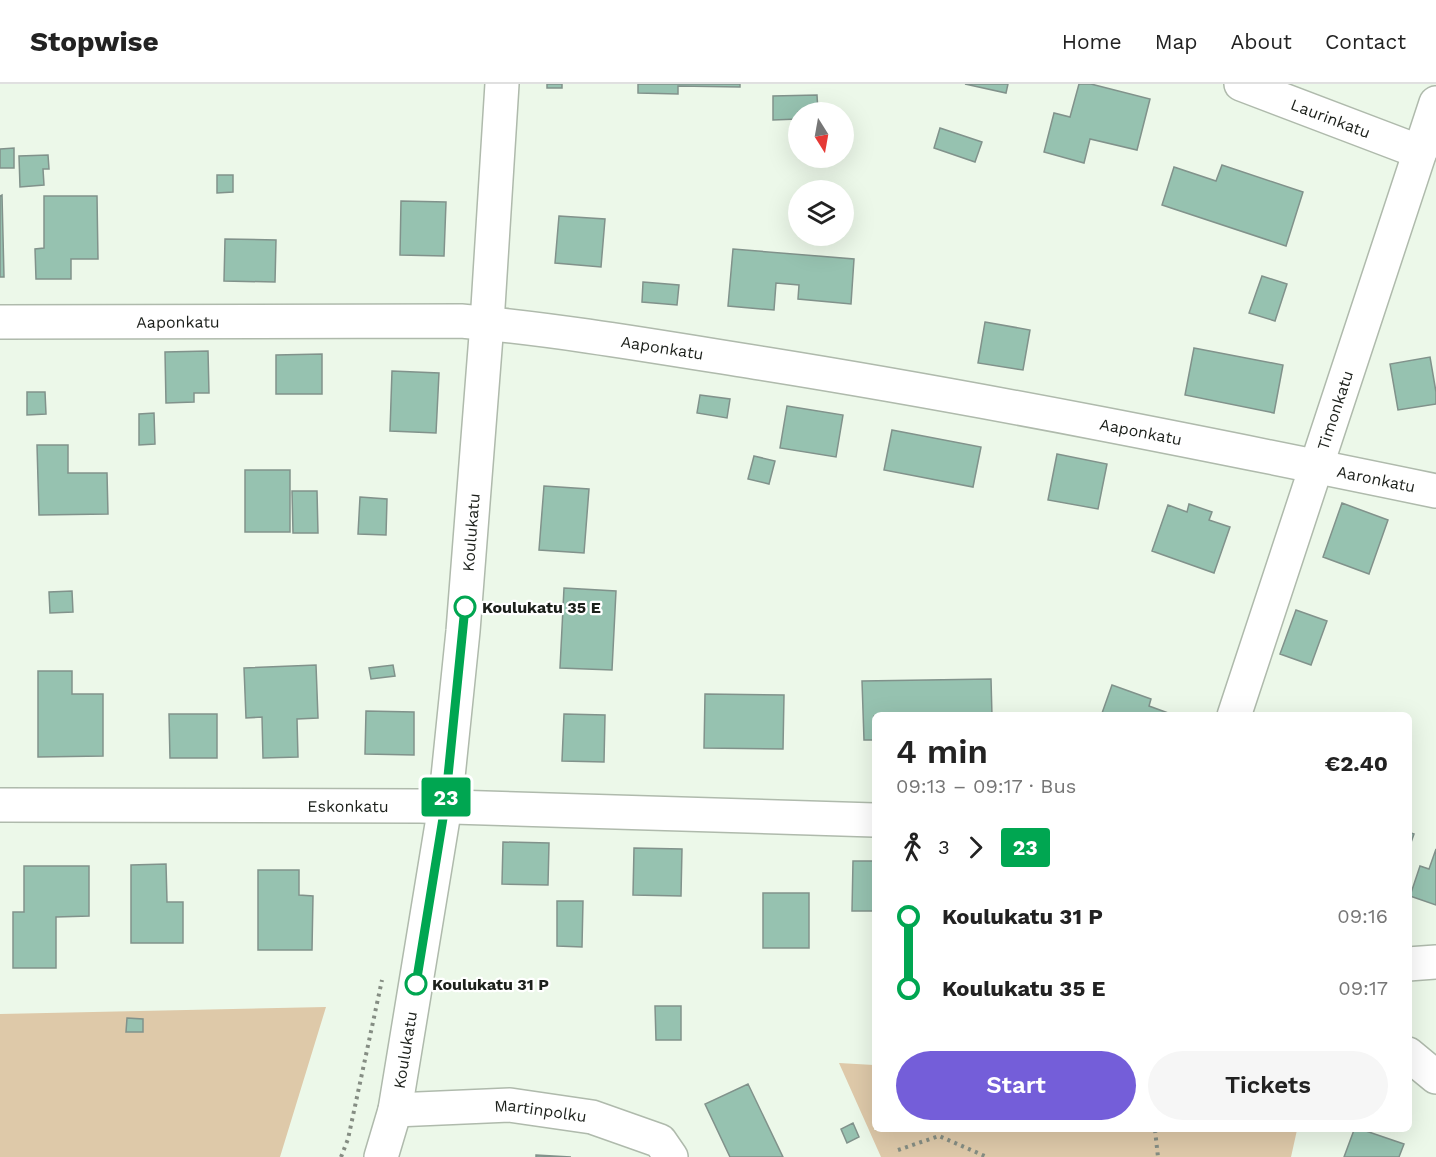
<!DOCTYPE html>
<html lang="en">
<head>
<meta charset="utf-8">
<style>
	:root { --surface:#fff; --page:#f6f6f6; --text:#222; --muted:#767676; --line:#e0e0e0; --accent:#745ed9 }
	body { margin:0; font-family:"Work Sans",sans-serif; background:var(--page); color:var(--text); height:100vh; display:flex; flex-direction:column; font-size:22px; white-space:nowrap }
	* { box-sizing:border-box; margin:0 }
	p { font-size:20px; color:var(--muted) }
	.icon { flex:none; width:33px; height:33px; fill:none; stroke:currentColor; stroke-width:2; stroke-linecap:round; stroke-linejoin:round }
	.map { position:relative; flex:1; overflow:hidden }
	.side { position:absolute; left:872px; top:628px; width:540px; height:420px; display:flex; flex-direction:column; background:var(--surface); border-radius:9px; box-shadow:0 6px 24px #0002 }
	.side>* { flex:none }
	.badge { padding:0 12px; border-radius:4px; font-size:21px; line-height:39px }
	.needle { width:39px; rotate:169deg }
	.fabs { position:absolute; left:788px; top:18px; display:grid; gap:12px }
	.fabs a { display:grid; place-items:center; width:66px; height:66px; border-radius:50%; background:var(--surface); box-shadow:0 6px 24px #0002; font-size:30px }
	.map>.badge { position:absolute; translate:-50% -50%; box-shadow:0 0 0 3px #fff }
	.legs { display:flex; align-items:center; gap:9px; height:66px; padding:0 24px; font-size:20px }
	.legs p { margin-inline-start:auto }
	.overview { display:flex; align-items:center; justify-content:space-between; height:102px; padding:0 24px }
	h1 { font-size:33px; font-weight:600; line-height:45px }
	.action { display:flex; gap:12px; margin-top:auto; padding:12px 24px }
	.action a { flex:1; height:69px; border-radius:36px; background:var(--accent); color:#fff; font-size:24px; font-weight:600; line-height:69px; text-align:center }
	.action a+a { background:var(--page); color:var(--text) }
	ul { padding:0 24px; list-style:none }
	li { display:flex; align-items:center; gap:21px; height:72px; font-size:22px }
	li i { display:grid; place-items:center; width:9px; height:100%; margin:0 8px; background:currentColor }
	li i::after { content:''; width:15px; height:15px; margin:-8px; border:4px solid; border-radius:50%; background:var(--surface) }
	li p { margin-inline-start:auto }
	li:first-child i { background:linear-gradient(#0000 50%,currentColor 0) }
	li:last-child i { background:linear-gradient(currentColor 50%,#0000 0) }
	header { display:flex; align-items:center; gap:36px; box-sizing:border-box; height:84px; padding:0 30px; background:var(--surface); border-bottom:2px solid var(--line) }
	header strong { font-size:28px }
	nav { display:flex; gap:33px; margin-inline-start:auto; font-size:21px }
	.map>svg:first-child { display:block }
	.green { fill:#dec9a9 }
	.building { fill:#96c2b0; stroke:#81928b; stroke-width:1.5 }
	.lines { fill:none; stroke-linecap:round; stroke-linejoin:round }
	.minor-casing { stroke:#afbaac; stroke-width:36 }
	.path { stroke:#858d83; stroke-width:4; stroke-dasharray:3 4.5; stroke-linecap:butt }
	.minor { stroke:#fff; stroke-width:33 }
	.line-1-casing { stroke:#fff; stroke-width:14 }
	.line-1 { stroke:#00a651; stroke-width:9 }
	.stop-1-dot { fill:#fff; stroke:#00a651; stroke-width:3 }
	.labels { text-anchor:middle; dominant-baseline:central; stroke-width:4.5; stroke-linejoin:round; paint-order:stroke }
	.street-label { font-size:16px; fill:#1c201b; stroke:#fff }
	.stop-label { font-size:16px; font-weight:bold; fill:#1c201b; stroke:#fff; text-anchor:start }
</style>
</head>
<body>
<header>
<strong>Stopwise</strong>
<nav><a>Home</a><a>Map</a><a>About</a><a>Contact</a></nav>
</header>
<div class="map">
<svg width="1436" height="1073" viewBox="0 0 1436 1073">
	<rect width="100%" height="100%" fill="#ecf8e9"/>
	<path class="green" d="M 326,923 L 280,1073 L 0,1073 L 0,930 Z
		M 839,979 L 874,981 L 874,1046 L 1297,1046 L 1291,1073 L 881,1073 Z"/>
	<path class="building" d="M 547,0 L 562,0 L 562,4 L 547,4 Z
		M 638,0 L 740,0 L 740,3 L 678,2 L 678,10 L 638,9 Z
		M 965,0 L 1008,0 L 1006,9 Z
		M 1079,0 L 1091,0 L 1150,15 L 1137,66 L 1090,55 L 1084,79 L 1044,68 L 1054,29 L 1070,33 Z
		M 817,11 L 818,28 L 798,28 L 798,35 L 773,36 L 773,12 Z
		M 940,44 L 982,58 L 975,78 L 934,64 Z
		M 14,64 L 14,84 L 0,84 L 0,65 Z
		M 48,71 L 49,85 L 43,85 L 44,101 L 20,103 L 19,72 Z
		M 1222,81 L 1303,108 L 1286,162 L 1162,121 L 1174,83 L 1216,97 Z
		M 217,91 L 233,91 L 233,108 L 217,109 Z
		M 2,111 L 4,193 L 0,193 L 0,112 Z
		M 44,112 L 97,112 L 98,175 L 71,175 L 71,195 L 36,195 L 35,165 L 44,164 Z
		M 401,117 L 446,118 L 444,172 L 400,171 Z
		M 559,132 L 605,135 L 601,183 L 555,179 Z
		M 225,155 L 276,156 L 275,198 L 224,197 Z
		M 733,165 L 854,175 L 851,220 L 798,215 L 799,201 L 776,199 L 774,226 L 728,222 Z
		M 1262,192 L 1287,200 L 1275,237 L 1249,229 Z
		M 643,198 L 679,201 L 677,221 L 642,218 Z
		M 985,238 L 1030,246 L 1023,286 L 978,279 Z
		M 1194,264 L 1283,281 L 1274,329 L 1185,311 Z
		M 208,267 L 209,309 L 194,309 L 194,318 L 166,319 L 165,268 Z
		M 322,270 L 322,310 L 276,310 L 276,271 Z
		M 1430,273 L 1436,308 L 1436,320 L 1398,326 L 1390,280 Z
		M 392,287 L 439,289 L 436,349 L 390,347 Z
		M 27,308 L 45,308 L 46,330 L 27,331 Z
		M 700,311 L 730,315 L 727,334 L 697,329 Z
		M 787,322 L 843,331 L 836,373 L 780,364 Z
		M 154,329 L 155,360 L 139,361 L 139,330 Z
		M 892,346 L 981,363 L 973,403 L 884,386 Z
		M 37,361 L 68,361 L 68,389 L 107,389 L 108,430 L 39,431 Z
		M 1057,370 L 1107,380 L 1098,425 L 1048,416 Z
		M 754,372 L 775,377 L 769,400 L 748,395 Z
		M 245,386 L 290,386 L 290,448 L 245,448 Z
		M 544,402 L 589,405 L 584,469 L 539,466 Z
		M 292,407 L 317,407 L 318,449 L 293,449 Z
		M 360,413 L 387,415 L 386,451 L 358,450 Z
		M 1342,419 L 1388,436 L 1369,490 L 1323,473 Z
		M 1189,420 L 1212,428 L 1209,436 L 1230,443 L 1214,489 L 1152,467 L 1168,421 L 1187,428 Z
		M 564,504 L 616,507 L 612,586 L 560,584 Z
		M 72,507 L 73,528 L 50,529 L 49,508 Z
		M 1296,526 L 1327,537 L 1311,581 L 1280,570 Z
		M 316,581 L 318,634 L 297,635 L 298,673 L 263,674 L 262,633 L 246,634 L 244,584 Z
		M 393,581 L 395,592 L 371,595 L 369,584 Z
		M 38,587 L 72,587 L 72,610 L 103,610 L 103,672 L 38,673 Z
		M 991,595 L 992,632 L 874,632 L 874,656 L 864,656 L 862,597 Z
		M 1112,601 L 1151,615 L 1149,622 L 1168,629 L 1166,632 L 1101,632 Z
		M 705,610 L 784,611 L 783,665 L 704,664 Z
		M 366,627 L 414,628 L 414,671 L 365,670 Z
		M 169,630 L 217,630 L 217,674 L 170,674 Z
		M 564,630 L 605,631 L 604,678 L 562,677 Z
		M 1408,748 L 1414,750 L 1408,767 Z
		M 503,758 L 549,759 L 548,801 L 502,800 Z
		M 634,764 L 682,765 L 681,812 L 633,811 Z
		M 1436,765 L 1436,821 L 1410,812 L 1420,782 L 1429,785 Z
		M 853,777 L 874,777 L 874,827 L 852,827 Z
		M 166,780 L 167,818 L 183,818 L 183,859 L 131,859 L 131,781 Z
		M 24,782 L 89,782 L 89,832 L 56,833 L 56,884 L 13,884 L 13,828 L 24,828 Z
		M 258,786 L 299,786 L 299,811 L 313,812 L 312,866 L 258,866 Z
		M 763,809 L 809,809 L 809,864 L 763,864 Z
		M 557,817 L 583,817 L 582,863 L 557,862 Z
		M 655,922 L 681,922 L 681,956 L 656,956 Z
		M 127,934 L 143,935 L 143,948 L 126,948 Z
		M 748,1000 L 783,1073 L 730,1073 L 705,1020 Z
		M 853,1039 L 859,1053 L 847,1059 L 841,1045 Z
		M 1354,1046 L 1363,1046 L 1404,1060 L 1399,1073 L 1344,1073 Z
		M 536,1071 L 571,1073 L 536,1073 Z"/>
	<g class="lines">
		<defs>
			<g id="minor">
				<path id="s1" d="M 1241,0 L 1420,68"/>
				<path id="s2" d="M 0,238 L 461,237 C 563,246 665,264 766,280 C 990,316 1213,361 1436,407"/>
				<path id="s3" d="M 1234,632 L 1436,19"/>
				<path id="s4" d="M 0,721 L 420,722 L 874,736"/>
				<path d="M 1408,880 L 1436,878"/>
				<path d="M 1408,970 L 1436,993"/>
				<path id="s5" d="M 395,1026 L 510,1021 L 592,1033 L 660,1057 L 671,1073"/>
				<path id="s6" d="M 381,1073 L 395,1026 L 445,722 L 463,547 L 487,239 L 502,0"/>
			</g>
		</defs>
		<use href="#minor" class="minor-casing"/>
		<path class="path" d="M 1155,1046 L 1158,1073
			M 898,1066 L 939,1052 L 987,1073
			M 341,1073 L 348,1055 L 382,896"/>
		<use href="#minor" class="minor"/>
	</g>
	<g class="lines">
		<defs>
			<path id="line-1" d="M 416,900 L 445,722 L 465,523"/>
		</defs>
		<use href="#line-1" class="line-1-casing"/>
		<use href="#line-1" class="line-1"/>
	</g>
	<g class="stop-1-dot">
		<circle cx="465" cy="523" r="10"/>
		<circle cx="416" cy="900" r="10"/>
	</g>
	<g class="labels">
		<g class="street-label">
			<text stroke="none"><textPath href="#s1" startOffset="96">Laurinkatu</textPath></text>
			<text stroke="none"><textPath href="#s2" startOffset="178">Aaponkatu</textPath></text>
			<text stroke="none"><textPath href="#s2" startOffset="664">Aaponkatu</textPath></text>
			<text stroke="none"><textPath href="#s3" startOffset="322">Timonkatu</textPath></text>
			<text stroke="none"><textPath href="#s2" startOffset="1150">Aaponkatu</textPath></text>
			<text stroke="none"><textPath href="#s2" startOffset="1390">Aaronkatu</textPath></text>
			<text stroke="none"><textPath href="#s6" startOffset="632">Koulukatu</textPath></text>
			<text stroke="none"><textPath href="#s4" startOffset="348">Eskonkatu</textPath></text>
			<text stroke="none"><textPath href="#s6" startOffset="110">Koulukatu</textPath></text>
			<text stroke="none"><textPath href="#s5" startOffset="146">Martinpolku</textPath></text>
		</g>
		<g class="stop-label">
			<text x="482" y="523">Koulukatu 35 E</text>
			<text x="432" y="900">Koulukatu 31 P</text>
		</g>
	</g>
</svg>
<div class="fabs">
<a><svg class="needle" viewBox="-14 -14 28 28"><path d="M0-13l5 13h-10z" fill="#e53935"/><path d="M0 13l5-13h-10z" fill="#767676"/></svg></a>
<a><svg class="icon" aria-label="layers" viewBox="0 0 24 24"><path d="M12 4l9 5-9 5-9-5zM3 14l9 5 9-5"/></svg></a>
</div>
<b class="badge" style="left:446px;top:713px;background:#00a651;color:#fff">23</b>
<section class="side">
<div class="overview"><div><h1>4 min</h1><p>09:13 – 09:17 · Bus</p></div><b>€2.40</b></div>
<div class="legs"><svg class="icon" aria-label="walk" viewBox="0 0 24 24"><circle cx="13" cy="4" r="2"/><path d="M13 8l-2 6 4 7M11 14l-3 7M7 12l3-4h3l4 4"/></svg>3<svg class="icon" aria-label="forward" viewBox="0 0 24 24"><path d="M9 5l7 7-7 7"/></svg><b class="badge" style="background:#00a651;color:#fff">23</b></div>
<ul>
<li><i style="color:#00a651"></i><b>Koulukatu 31 P</b><p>09:16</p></li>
<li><i style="color:#00a651"></i><b>Koulukatu 35 E</b><p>09:17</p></li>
</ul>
<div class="action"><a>Start</a><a>Tickets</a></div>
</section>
</div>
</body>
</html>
